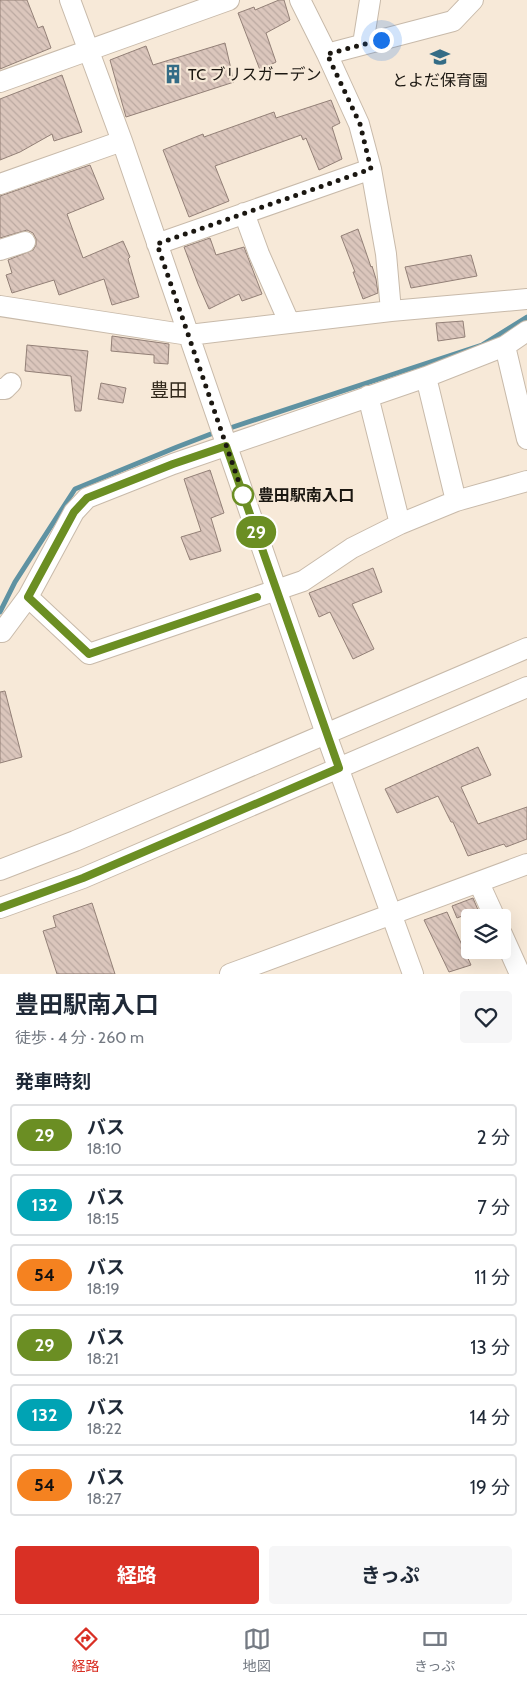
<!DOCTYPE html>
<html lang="ja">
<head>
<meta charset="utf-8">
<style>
	:root { --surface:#fff; --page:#f6f6f7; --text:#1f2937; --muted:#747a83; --line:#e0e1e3; --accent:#d93025 }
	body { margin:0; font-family:Cabin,"Noto Sans JP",sans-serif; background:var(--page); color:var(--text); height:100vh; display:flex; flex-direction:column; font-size:19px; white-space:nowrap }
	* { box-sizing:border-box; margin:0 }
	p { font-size:16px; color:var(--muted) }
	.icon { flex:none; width:28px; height:28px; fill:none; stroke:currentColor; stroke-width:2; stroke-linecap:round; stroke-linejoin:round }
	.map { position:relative; height:974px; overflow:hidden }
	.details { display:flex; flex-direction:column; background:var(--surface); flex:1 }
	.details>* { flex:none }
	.badge { padding:0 10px; border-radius:16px; font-size:18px; line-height:32px }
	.fabs { position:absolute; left:461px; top:909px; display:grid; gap:10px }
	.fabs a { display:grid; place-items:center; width:50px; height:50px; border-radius:5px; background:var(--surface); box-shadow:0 5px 20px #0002; font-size:25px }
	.you { position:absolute; width:25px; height:25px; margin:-12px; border:4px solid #fff; border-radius:50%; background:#1a73e8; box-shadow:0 0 0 8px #1a73e833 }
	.map>.badge { position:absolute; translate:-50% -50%; box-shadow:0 0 0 2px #fff }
	h2 { padding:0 15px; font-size:19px; line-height:45px }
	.round { display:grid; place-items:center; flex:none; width:52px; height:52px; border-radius:5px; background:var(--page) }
	.head { display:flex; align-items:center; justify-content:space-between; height:85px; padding:0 15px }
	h1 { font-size:24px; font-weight:700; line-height:38px }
	.action { display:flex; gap:10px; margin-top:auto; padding:10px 15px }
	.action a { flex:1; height:58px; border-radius:5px; background:var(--accent); color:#fff; font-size:20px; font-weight:700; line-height:58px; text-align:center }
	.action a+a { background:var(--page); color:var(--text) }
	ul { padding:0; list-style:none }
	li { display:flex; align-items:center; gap:15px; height:62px; margin:0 10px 8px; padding:0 5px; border:2px solid var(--line); border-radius:5px }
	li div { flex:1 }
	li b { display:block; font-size:19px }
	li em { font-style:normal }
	li .badge { min-width:55px; font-weight:700; text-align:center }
	.menu { display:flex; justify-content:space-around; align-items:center; height:70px; border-top:1px solid var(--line); background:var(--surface); font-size:14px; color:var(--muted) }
	.menu a { display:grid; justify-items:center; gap:2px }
	.menu .active { color:var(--accent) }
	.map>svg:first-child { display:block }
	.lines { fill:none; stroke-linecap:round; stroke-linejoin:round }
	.stream { stroke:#5f92a2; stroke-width:5 }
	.building { fill:url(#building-back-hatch); stroke:#938077 }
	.minor-casing { stroke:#c8baaa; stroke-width:22 }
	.minor { stroke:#fff; stroke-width:20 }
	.line-casing { stroke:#fff; stroke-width:11 }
	.line { stroke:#6b8e23; stroke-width:8 }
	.walk { stroke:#1b1711; stroke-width:5; stroke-dasharray:0 9 }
	.stop-dot { fill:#fff; stroke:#6b8e23; stroke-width:2.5 }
	.labels { text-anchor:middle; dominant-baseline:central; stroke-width:4.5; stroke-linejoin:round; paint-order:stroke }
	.poi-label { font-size:16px; fill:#1b1711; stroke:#f7e9d8; text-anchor:start }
	.stop-label { font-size:16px; font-weight:bold; fill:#1b1711; stroke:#f7e9d8; text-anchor:start }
	.quarter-label { font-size:19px; fill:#31271a; stroke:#f7e9d8 }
</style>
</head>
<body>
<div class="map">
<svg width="527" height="974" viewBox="0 0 527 974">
	<defs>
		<pattern id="building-back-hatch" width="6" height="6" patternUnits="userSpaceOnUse" patternTransform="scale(1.25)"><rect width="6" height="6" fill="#dbc6bc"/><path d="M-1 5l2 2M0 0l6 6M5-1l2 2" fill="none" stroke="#bba9a1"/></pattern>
	</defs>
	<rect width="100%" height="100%" fill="#f7e9d8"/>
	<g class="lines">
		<path class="stream" d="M 224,430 L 482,345 L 527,317
			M 0,612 L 15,582 L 75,489 L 177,447 L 216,432"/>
	</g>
	<path class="building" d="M 0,0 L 27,0 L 38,28 L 43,26 L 51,48 L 0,69 Z
		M 279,0 L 284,0 L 290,20 L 266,33 L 276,62 L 260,70 L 238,13 L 254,7 L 255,10 Z
		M 225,43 L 234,82 L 126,117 L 110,60 L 146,46 L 153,65 Z
		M 62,75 L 82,132 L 54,141 L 52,134 L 20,152 L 0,160 L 0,99 Z
		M 331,100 L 340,123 L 332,127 L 342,159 L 319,170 L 306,138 L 303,140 L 301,135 L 215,166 L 229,201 L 189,217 L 163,150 L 203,134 L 204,137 L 274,112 L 276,118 Z
		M 90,165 L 104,199 L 67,214 L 83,258 L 123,241 L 130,257 L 128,259 L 139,297 L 112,305 L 104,279 L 59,295 L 54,280 L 12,293 L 6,275 L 12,273 L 8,260 L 33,250 L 36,245 L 36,239 L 33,233 L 27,230 L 0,238 L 0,196 Z
		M 358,229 L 371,267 L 372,266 L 376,279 L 378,293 L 363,299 L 353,272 L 355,272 L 341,236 Z
		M 210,238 L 216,255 L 244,247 L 262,294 L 242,301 L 239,294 L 209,309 L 198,284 L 184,247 Z
		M 471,255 L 477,276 L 411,288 L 405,267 Z
		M 463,321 L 465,337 L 438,341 L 436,323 Z
		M 112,336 L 169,344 L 168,364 L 154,363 L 154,355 L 111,351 Z
		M 27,345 L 88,351 L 81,411 L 75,411 L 71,376 L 25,371 Z
		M 101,383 L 126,388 L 123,403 L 98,399 Z
		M 210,470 L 224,513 L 211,518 L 221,551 L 190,560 L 181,537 L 201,531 L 184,479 Z
		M 373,568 L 382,592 L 352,604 L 374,649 L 353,659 L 330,612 L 319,617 L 309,593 Z
		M 5,691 L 22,757 L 0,763 L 0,692 Z
		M 478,747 L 491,775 L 461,787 L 478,824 L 527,807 L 527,839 L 506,847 L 504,844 L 468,856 L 453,822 L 451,822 L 438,796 L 397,813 L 385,789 Z
		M 473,898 L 478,910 L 457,918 L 452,906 Z
		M 92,903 L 115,974 L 57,974 L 43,931 L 56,927 L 53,916 Z
		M 447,912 L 471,965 L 449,972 L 424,920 Z"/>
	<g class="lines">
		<defs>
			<path id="minor" d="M 70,0 L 122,141 L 326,734 L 413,974
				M 300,0 L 327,54 L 359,124 L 371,169 L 386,254 L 391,311
				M 363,44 L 370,0
				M 327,54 L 453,21 L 473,0
				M 0,82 L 229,0
				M 0,184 L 122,141
				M 244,213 L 259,254 L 289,322
				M 157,244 L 371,169
				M 0,250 L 25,242
				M 0,306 L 189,335 L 391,311 L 527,299
				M 505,346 L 527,439
				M 426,377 L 456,501
				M 0,389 L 5,389 L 11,383
				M 368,396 L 400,524
				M 28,597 L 89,654 L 303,581 L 352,548 L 400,524 L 456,501 L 527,481
				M 0,632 L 2,632 L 28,597 L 74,512 L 87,498 L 173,464 L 426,377 L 505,346 L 527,331
				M 0,870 L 75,841 L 527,648
				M 479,883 L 495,918
				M 0,908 L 83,878 L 527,687
				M 502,934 L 520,974
				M 230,974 L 527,864"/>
		</defs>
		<use href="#minor" class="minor-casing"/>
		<use href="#minor" class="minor"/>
	</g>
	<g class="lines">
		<defs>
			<path id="line" d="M 0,908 L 83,878 L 339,768 L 226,446 L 173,464 L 87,498 L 74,512 L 28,597 L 89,654 L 257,597"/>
		</defs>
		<use href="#line" class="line-casing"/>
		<use href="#line" class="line"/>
		<path class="walk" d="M 243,495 L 245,500 L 157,244 L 371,169 L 360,124 L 327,54 L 381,40"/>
	</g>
	<defs>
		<symbol id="school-bare" viewBox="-9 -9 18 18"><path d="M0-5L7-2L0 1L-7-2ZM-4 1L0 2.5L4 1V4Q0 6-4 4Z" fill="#346c86" stroke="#f7e9d8" stroke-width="2.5" paint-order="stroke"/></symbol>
		<symbol id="building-bare" viewBox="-9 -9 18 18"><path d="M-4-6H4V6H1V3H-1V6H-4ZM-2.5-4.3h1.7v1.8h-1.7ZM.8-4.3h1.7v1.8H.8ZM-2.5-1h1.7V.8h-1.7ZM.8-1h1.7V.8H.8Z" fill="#346c86" stroke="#f7e9d8" stroke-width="2.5" paint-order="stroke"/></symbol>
	</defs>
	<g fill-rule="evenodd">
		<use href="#school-bare" x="426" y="43" width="28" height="28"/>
		<use href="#building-bare" x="159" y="60" width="28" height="28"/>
	</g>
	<circle class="stop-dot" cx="243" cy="495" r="10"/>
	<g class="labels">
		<g class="poi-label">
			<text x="188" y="74">TC ブリスガーデン</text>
			<text x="440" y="80" text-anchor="middle">とよだ保育園</text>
		</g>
		<g class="stop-label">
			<text x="258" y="495">豊田駅南入口</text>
		</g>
		<g class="quarter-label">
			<text x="169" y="390">豊田</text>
		</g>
	</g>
</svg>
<div class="fabs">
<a><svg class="icon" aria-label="layers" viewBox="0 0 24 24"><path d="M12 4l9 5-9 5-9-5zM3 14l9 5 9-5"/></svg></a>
</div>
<div class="you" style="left:381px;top:40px"></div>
<b class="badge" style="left:256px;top:532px;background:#6b8e23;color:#fff">29</b>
</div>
<section class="details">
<div class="head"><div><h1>豊田駅南入口</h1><p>徒歩 · 4 分 · 260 m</p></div><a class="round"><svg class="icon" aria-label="heart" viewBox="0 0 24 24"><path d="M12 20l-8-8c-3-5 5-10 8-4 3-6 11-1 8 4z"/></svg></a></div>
<h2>発車時刻</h2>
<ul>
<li><span class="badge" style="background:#6b8e23;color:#fff">29</span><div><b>バス</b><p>18:10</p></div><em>2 分</em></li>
<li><span class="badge" style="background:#00a3b4;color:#fff">132</span><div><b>バス</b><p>18:15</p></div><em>7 分</em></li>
<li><span class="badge" style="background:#f58220;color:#111">54</span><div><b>バス</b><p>18:19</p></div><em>11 分</em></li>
<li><span class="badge" style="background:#6b8e23;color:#fff">29</span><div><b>バス</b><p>18:21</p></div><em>13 分</em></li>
<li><span class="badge" style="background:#00a3b4;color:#fff">132</span><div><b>バス</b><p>18:22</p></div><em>14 分</em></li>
<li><span class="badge" style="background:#f58220;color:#111">54</span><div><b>バス</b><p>18:27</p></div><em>19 分</em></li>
</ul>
<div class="action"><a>経路</a><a>きっぷ</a></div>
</section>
<nav class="menu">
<a class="active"><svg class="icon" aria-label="directions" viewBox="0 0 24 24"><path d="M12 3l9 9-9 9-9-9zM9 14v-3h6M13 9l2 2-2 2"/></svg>経路</a>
<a><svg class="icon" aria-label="map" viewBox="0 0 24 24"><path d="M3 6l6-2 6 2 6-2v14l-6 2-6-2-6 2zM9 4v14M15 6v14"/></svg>地図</a>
<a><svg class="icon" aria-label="tickets" viewBox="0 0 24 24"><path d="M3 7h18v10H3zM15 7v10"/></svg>きっぷ</a>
</nav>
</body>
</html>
